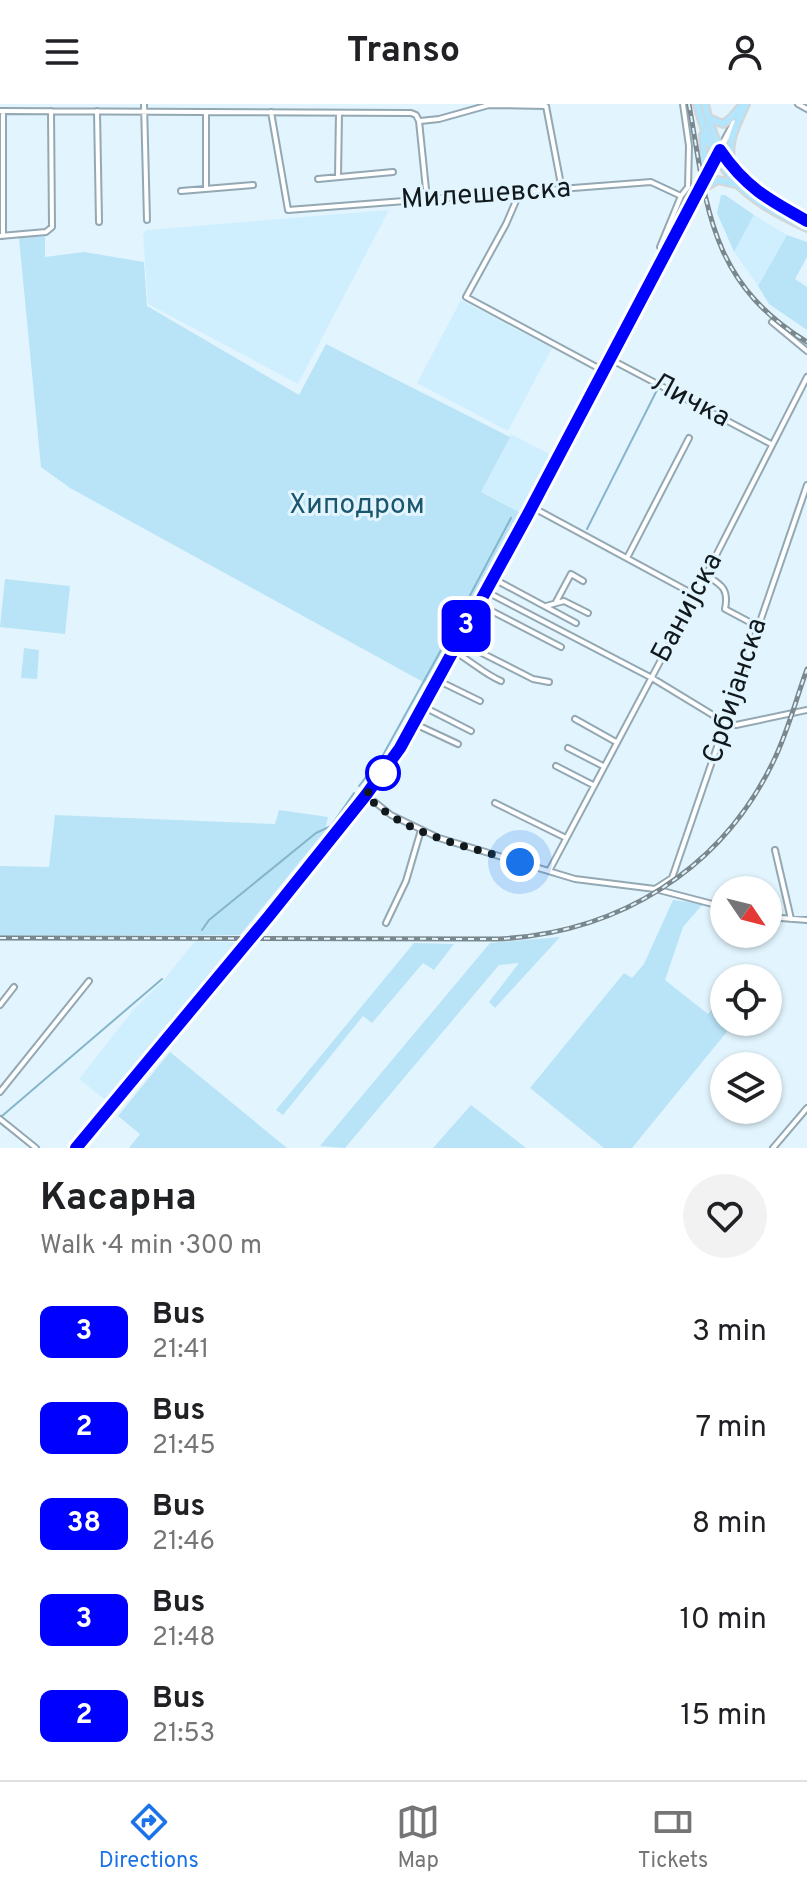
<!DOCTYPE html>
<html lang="en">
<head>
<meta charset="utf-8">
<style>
	:root { --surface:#fff; --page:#f2f2f2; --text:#202124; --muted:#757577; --line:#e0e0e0; --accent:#1a73e8 }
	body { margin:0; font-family:Overpass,sans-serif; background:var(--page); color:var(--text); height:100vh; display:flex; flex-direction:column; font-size:30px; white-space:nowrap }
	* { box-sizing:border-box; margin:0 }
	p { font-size:26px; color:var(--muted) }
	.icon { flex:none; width:44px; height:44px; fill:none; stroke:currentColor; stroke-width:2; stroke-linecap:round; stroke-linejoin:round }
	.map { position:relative; height:1044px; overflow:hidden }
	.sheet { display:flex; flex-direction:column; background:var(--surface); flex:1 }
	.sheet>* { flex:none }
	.badge { padding:0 16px; border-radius:12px; font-size:28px; line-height:52px }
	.needle { width:52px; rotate:125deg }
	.tools { position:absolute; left:710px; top:772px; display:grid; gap:16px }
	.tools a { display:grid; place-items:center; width:72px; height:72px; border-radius:50%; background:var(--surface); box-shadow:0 2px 6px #0004; font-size:40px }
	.you { position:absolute; width:40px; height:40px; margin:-20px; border:6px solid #fff; border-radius:50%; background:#1a73e8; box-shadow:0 0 0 12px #1a73e833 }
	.map>.badge { position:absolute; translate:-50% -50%; box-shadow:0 0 0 4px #fff }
	.round { display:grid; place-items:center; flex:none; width:84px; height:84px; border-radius:42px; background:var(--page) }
	.headline { display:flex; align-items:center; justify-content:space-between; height:136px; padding:0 40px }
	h1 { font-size:38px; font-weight:700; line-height:60px }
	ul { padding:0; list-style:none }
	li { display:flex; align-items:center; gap:24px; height:96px; padding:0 40px }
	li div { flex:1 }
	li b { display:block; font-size:30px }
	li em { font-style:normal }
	li .badge { min-width:88px; font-weight:700; text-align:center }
	header { display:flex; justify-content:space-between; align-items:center; height:104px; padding:0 40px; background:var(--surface); font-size:36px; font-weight:700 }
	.tab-bar { display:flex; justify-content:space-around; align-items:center; height:112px; border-top:2px solid var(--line); background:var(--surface); font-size:22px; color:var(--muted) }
	.tab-bar a { display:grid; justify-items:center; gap:4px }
	.tab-bar .current { color:var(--accent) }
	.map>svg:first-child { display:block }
	.built { fill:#d0effe }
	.green { fill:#b9e3f7 }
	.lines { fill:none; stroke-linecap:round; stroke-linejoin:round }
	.stream { stroke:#85b5cb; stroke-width:2 }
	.minor-casing { stroke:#93a8b3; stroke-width:8 }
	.tertiary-casing { stroke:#93a8b3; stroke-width:9 }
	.primary-casing { stroke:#d4d6d6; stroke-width:10 }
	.minor { stroke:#fff; stroke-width:4 }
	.tertiary { stroke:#fff; stroke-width:5 }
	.primary { stroke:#b3e5fc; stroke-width:6 }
	.rail-casing { stroke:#7a888e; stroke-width:5 }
	.rail { stroke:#e2f5fe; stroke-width:2; stroke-dasharray:6; stroke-linecap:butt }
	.line-casing { stroke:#fff; stroke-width:18 }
	.line { stroke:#00f; stroke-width:12 }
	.walk { stroke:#11191d; stroke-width:8; stroke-dasharray:0 14.4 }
	.stop-dot { fill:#fff; stroke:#00f; stroke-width:4 }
	.labels { text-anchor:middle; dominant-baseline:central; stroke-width:6; stroke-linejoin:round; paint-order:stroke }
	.street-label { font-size:28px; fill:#11191d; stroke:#e2f5fe }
	.park-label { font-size:28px; fill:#1a566e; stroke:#e2f5fe }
</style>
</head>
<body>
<header><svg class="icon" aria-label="menu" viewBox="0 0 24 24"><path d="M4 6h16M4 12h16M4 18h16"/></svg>Transo<svg class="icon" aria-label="person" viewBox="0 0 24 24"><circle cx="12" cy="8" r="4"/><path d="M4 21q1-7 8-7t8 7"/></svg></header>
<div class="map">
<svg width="807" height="1044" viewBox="0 0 807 1044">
	<rect width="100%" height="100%" fill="#e2f5fe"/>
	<path class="built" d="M 389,106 L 298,280 L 148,200 L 143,131 L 146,126 Z
		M 754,111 L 787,131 L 758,182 L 734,148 Z
		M 461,196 L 552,244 L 508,327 L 417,279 Z
		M 511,330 L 555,353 L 524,410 L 481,388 Z
		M 195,837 L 233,838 L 239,841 L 108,998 L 79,975 L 133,906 L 162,878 Z"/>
	<path class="green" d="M 721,91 L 725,91 L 754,111 L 734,148 L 717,109 Z
		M 787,131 L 807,138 L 807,153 L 795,175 L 807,183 L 807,226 L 769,200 L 758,182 Z
		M 45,132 L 45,153 L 84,148 L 144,158 L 147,202 L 299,291 L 326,240 L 510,333 L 481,388 L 527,412 L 462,530 L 455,525 L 425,579 L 70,384 L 41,363 L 19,134 Z
		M 5,475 L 70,482 L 65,530 L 0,523 Z
		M 24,544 L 39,546 L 37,575 L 21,574 Z
		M 279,706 L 328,713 L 325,727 L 240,831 L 0,832 L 0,762 L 49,763 L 55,711 L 275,720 Z
		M 673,796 L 703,800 L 683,823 L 665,876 L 708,910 L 724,892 L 724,918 L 748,918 L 738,930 L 730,924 L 632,1044 L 604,1044 L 530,984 L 624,869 L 632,874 L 644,860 Z
		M 560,833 L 495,904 L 489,898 L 519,859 L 499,861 L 345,1044 L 320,1042 L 490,839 Z
		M 414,839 L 454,840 L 434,866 L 423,859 L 372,919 L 363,912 L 283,1011 L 276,1006 Z
		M 170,948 L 287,1044 L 129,1044 L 140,1030 L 118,1012 Z
		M 471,1001 L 526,1044 L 433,1044 Z"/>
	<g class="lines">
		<path class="stream" d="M 587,425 L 658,284
			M 449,531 L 511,414
			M 359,682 L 383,651 L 446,537
			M 202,826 L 209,816 L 316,729 L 331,722 L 354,689
			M 2,1012 L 162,875"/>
		<defs>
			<path id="minor" d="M 144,0 L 147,116
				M 798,0 L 807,5
				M 0,7 L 411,9 L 416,11 L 419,17 L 427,95
				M 3,7 L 3,132
				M 97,7 L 99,118
				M 206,8 L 206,85
				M 271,8 L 288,106 L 651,78 L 681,92
				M 420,17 L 439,15 L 489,1 L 546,2 L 562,86
				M 338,73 L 339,9
				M 318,75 L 393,68
				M 181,87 L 253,81
				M 519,90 L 506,120 L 466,193 L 602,266
				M 0,132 L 46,128 L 52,123 L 51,7
				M 665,149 L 660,143 L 681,92 L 688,83 L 689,42 L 683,0
				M 772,218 L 807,247
				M 610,255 L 771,340
				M 532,403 L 695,491
				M 627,454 L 689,334
				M 706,471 C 722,481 729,485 725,505 L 757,522
				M 492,474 L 576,519
				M 485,487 L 652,574 L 726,619 L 736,621 L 807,606
				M 556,498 L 571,470 L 583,477
				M 478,500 L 561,543
				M 546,502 L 564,497 L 588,509
				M 462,530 L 467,536 L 466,541 L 533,575 L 549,578
				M 453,547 C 470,556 484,570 501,577
				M 437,576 L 480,597
				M 424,603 L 471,627
				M 575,615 L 616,638
				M 415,620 L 458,640
				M 568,644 L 603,662
				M 556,662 L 593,681
				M 366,691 L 391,711 L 439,734 L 575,775 L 655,785 L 724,803
				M 495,699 L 566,734
				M 775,746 L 791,815
				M 549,767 L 706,471 L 807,273
				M 655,785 L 672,774 L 807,381
				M 768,813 L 807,816
				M 386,819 L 406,777 L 421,726
				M 0,901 L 14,883
				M 0,988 L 89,877
				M 0,1015 L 36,1044
				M 773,1044 L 807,1004"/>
			<path id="tertiary" d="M 720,45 L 734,19"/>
			<path id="primary" d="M 697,0 C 715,71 743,94 807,124
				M 705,0 C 718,65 752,88 807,117
				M 709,14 L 723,20 L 731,14 L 743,0
				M 703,31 L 705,72
				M 732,61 C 726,38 737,20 746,0
				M 702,85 L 718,76 L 735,80
				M 76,1044 L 269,812 L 369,687 L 400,644 L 527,412 L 720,46"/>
		</defs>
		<use href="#minor" class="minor-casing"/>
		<use href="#tertiary" class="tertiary-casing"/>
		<use href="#primary" class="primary-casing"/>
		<use href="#minor" class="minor"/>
		<use href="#tertiary" class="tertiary"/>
		<use href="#primary" class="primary"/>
		<defs>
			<path id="rail" d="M 689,0 C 707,103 709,178 807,238
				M 0,834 L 498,835 C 618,829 722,766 774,656 C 788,627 796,595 807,565"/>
		</defs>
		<use href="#rail" class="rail-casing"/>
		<use href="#rail" class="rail"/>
	</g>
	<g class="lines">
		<defs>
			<path id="line" d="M 76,1044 L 269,812 L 366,691 L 400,644 L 527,412 L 720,46 C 745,83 769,96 807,117"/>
		</defs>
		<use href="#line" class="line-casing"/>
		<use href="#line" class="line"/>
		<path class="walk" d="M 383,669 L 384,667 L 366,691 C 405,732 468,742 520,758"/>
	</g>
	<circle class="stop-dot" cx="383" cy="669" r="16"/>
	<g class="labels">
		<g class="street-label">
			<text transform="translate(486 91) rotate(-4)">Милешевска</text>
			<text transform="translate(690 297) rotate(28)">Личка</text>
			<text transform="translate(688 504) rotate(-62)">Банијска</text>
			<text transform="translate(736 587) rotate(-72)">Србијанска</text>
		</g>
		<g class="park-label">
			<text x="357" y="402">Хиподром</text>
		</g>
	</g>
</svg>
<div class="tools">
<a><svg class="needle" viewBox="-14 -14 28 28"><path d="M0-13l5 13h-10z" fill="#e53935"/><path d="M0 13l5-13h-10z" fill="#757577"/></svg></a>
<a><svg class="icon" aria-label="locate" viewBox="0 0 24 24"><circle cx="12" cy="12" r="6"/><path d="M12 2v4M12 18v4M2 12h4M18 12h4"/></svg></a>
<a><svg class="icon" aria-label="layers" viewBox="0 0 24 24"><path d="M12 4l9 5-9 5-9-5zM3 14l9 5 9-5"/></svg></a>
</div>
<div class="you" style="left:520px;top:758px"></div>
<b class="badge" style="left:466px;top:522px;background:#00f;color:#fff">3</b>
</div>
<section class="sheet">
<div class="headline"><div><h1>Касарна</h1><p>Walk · 4 min · 300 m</p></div><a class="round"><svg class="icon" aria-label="heart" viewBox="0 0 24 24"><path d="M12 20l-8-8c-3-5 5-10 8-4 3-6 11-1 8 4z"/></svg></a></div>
<ul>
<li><span class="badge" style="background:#00f;color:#fff">3</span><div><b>Bus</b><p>21:41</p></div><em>3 min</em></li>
<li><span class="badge" style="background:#00f;color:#fff">2</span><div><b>Bus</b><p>21:45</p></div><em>7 min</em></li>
<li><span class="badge" style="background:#00f;color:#fff">38</span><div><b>Bus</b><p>21:46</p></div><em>8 min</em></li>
<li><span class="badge" style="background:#00f;color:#fff">3</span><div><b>Bus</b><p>21:48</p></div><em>10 min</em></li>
<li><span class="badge" style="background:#00f;color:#fff">2</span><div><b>Bus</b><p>21:53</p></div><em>15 min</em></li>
</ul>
</section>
<nav class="tab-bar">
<a class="current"><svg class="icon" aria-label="directions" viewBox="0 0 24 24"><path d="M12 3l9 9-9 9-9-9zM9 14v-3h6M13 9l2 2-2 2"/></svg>Directions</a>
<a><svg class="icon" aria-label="map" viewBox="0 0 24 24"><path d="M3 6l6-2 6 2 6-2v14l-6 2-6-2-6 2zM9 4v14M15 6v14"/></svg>Map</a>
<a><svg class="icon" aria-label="tickets" viewBox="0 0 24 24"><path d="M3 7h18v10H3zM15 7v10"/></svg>Tickets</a>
</nav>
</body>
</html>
